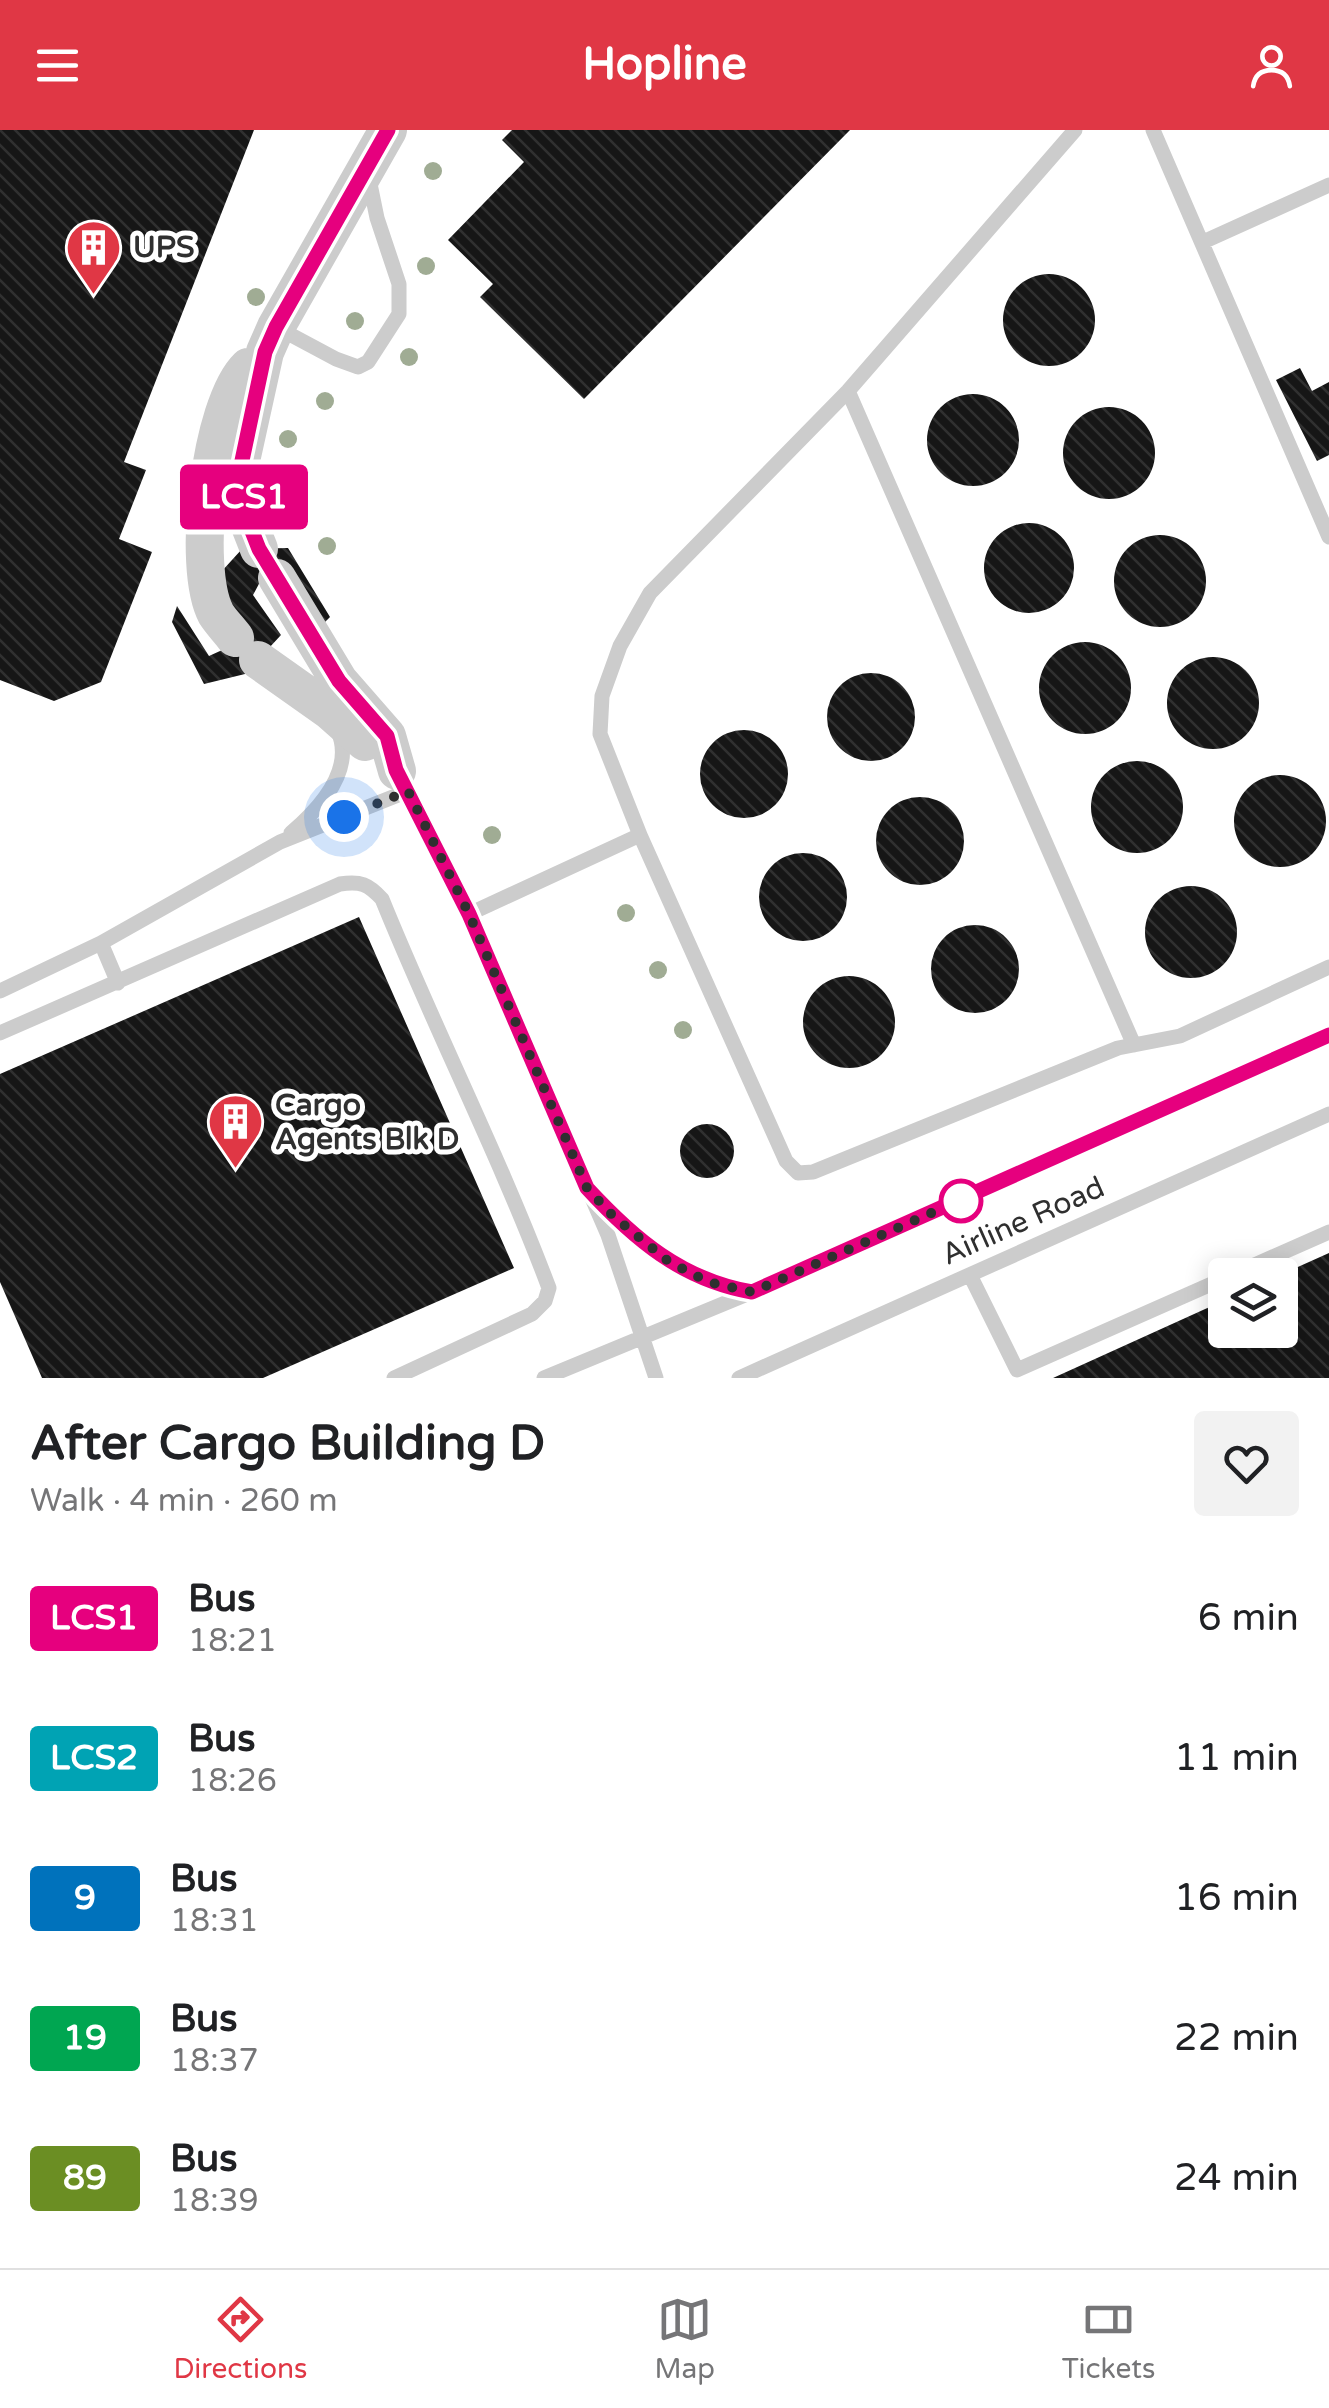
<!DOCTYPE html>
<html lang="en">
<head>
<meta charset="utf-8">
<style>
	:root { --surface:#fff; --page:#f2f2f2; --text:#202124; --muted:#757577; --line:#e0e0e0; --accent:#e03745 }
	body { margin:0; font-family:"Varela Round",sans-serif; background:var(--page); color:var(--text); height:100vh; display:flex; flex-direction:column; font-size:38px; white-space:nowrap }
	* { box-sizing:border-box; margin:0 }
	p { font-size:32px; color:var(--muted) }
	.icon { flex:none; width:55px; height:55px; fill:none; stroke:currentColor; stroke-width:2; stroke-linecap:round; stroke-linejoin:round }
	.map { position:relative; height:1248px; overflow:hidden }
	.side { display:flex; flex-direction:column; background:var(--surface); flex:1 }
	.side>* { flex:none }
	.badge { padding:0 20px; border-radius:8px; font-size:35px; line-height:65px }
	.controls { position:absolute; left:1208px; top:1128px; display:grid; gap:20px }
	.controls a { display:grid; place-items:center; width:90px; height:90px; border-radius:10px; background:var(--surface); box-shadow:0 5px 25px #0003; font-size:50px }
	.you { position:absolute; width:50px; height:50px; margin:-25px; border:8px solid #fff; border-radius:50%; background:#1a73e8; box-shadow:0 0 0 15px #1a73e833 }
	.map>.badge { position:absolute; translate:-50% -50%; box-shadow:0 0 0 5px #fff }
	.round { display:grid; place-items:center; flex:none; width:105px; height:105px; border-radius:10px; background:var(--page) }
	.head { display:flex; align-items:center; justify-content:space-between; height:170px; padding:0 30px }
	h1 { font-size:48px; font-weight:700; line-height:75px }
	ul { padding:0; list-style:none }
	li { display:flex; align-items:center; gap:30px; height:140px; padding:0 30px }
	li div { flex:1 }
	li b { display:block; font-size:38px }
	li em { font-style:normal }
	li .badge { min-width:110px; font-weight:700; text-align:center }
	header { display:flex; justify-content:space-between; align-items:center; height:130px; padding:0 30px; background:var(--accent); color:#fff; font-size:45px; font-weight:700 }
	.tab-bar { display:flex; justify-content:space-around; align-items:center; height:140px; border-top:2px solid var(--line); background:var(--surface); font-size:28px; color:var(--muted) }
	.tab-bar a { display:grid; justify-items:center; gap:5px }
	.tab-bar .active { color:var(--accent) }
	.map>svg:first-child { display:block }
	.building { fill:url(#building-back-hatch) }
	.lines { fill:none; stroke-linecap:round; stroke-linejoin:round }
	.service { stroke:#ccc; stroke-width:15 }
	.tertiary { stroke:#ccc; stroke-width:38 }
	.tree { fill:#a0ac94 }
	.line-casing { stroke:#fff; stroke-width:22 }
	.line { stroke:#e6007e; stroke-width:15 }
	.walk { stroke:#2f2f2f; stroke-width:10; stroke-dasharray:0 18 }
	.stop-dot { fill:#fff; stroke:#e6007e; stroke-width:5 }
	.labels { text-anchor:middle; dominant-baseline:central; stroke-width:10; stroke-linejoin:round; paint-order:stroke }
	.poi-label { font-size:30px; font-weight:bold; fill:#2f2f2f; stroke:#fff; text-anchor:start }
	.street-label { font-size:30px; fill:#2f2f2f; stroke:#fff }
</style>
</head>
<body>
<header><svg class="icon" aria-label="menu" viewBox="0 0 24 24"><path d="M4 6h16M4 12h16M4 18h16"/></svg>Hopline<svg class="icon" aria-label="person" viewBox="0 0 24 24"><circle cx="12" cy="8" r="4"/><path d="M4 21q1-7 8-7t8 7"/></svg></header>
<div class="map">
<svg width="1329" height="1248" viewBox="0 0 1329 1248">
	<defs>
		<pattern id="building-back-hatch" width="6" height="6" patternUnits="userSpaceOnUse" patternTransform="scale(2.5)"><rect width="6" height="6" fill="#161616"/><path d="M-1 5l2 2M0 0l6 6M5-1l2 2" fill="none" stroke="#303030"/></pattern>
	</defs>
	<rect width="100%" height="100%" fill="#fff"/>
	<path class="building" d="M 0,0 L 254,0 L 124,332 L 146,340 L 119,409 L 152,422 L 101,552 L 54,571 L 0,550 Z
		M 512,0 L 850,0 L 584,269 L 480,167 L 493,154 L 448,110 L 524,32 L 502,10 Z
		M1003 190a46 46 0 1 1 92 0a46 46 0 1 1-92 0Z
		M 1300,238 L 1312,261 L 1329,252 L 1329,325 L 1317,331 L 1276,250 Z
		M927 310a46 46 0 1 1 92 0a46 46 0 1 1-92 0Z
		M1063 323a46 46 0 1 1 92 0a46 46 0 1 1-92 0Z
		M984 438a45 45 0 1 1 90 0a45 45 0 1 1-90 0Z
		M1114 451a46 46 0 1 1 92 0a46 46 0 1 1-92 0Z
		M 288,418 L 330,487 L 318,499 L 261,450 L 253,465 L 281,505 L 245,544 L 204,554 L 172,492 L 177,476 L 209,526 L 231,516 L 211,453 L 242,419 Z
		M1039 558a46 46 0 1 1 92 0a46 46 0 1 1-92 0Z
		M1167 573a46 46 0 1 1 92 0a46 46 0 1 1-92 0Z
		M827 587a44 44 0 1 1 88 0a44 44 0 1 1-88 0Z
		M700 644a44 44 0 1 1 88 0a44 44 0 1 1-88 0Z
		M1091 677a46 46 0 1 1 92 0a46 46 0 1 1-92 0Z
		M1234 691a46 46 0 1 1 92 0a46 46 0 1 1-92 0Z
		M876 711a44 44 0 1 1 88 0a44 44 0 1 1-88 0Z
		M759 767a44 44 0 1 1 88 0a44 44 0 1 1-88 0Z
		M1145 802a46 46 0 1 1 92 0a46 46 0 1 1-92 0Z
		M 359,787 L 514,1138 L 263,1248 L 42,1248 L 0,1152 L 0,944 Z
		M931 839a44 44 0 1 1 88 0a44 44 0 1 1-88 0Z
		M803 892a46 46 0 1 1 92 0a46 46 0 1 1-92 0Z
		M680 1021a27 27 0 1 1 54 0a27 27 0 1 1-54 0Z
		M 1329,1123 L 1329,1248 L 1053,1248 L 1225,1170 L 1225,1200 L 1280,1200 L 1280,1145 Z"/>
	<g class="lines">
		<path class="service" d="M 1075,0 L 848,261 L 650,463 L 620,516 L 602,566 L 600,604 L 640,705 L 786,1031 L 798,1043 L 813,1042 L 1118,918 L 1180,906 L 1329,837
			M 1153,0 L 1329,407
			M 1203,112 L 1329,55
			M 278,198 L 336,229 L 358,237 L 368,232 L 399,184 L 399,154 L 377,88 L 369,49
			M 848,261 L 1134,915
			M 397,641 L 469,784 L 608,1105 L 656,1248
			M 291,703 C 319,679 355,640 338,601
			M 469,784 L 640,705
			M 101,813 L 118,853
			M 0,861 L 101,813 L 280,712 L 408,661
			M 0,903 L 340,754 C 361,751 368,754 382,769 C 435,900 499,1025 549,1158 L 545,1171 L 532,1184 L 394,1248
			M 596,1068 C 639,1114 686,1151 748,1162
			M 970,1145 L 1017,1240 L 1225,1148
			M 1232,1145 L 1329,1102
			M 544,1248 L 752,1162 L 1329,905
			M 739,1248 L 1329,984"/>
		<path class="tertiary" d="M 259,419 L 246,386 L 239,340 L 265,222 L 276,197 L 388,0
			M 277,448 L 339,551 L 387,606 L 397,641
			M 235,508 C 229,500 221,492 216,484 C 191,437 210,274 248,237
			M 258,530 L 330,581 L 365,612"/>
	</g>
	<g class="tree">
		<circle cx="433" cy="41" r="9"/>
		<circle cx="426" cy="136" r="9"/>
		<circle cx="256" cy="167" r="9"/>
		<circle cx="355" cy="191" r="9"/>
		<circle cx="409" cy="227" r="9"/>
		<circle cx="325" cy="271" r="9"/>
		<circle cx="288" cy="309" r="9"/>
		<circle cx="277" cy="349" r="9"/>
		<circle cx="327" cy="416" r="9"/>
		<circle cx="492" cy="705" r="9"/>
		<circle cx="626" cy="783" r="9"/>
		<circle cx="658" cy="840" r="9"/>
		<circle cx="683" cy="900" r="9"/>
	</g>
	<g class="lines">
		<defs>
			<path id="line" d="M 388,0 L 276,197 L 265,222 L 240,340 L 246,386 L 259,419 L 339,551 L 387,606 L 396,640 L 469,784 L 587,1058 C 634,1109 682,1150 752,1162 L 1329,905"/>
		</defs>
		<use href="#line" class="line-casing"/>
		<use href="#line" class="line"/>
		<path class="walk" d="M 344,687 L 408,661 L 469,784 L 587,1058 L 613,1086 L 668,1131 L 708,1152 L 752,1162 L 970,1066 L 961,1071"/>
	</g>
	<defs>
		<symbol id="building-pin" viewBox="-11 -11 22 30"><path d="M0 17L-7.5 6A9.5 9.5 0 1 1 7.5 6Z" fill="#e03745" stroke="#fff"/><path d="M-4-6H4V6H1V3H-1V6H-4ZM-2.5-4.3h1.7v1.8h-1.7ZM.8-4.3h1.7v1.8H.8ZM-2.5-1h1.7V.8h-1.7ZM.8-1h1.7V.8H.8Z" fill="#fff"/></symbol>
	</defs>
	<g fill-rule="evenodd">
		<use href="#building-pin" x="62" y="86" width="63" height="86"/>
		<use href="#building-pin" x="204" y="960" width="63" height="86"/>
	</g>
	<circle class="stop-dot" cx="961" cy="1071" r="20"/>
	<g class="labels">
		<g class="poi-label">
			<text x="133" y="117">UPS</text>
			<text x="275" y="975">Cargo<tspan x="275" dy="34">Agents Blk D</tspan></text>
		</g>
		<g class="street-label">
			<text transform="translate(1023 1091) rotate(-24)">Airline Road</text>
		</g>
	</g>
</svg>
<div class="controls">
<a><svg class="icon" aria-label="layers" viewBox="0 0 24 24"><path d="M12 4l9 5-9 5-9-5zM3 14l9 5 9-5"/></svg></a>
</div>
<div class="you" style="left:344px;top:687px"></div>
<b class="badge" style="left:244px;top:367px;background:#e6007e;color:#fff">LCS1</b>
</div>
<section class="side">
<div class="head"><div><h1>After Cargo Building D</h1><p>Walk · 4 min · 260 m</p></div><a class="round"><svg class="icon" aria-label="heart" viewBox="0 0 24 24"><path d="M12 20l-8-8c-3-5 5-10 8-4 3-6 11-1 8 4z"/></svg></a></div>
<ul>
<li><span class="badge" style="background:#e6007e;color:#fff">LCS1</span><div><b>Bus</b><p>18:21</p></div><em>6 min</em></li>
<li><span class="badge" style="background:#00a3b4;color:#fff">LCS2</span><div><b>Bus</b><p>18:26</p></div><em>11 min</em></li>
<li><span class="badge" style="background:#0072bc;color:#fff">9</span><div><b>Bus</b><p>18:31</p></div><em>16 min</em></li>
<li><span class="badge" style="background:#00a651;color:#fff">19</span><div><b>Bus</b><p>18:37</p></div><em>22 min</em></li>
<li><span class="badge" style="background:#6b8e23;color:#fff">89</span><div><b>Bus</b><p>18:39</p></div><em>24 min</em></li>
</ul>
</section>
<nav class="tab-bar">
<a class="active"><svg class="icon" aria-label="directions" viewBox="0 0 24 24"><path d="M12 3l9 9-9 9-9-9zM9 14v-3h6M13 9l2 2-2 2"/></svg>Directions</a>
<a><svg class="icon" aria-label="map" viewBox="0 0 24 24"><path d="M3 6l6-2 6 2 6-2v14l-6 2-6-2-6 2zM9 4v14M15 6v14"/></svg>Map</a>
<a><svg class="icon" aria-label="tickets" viewBox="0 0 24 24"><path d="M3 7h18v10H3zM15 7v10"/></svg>Tickets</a>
</nav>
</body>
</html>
